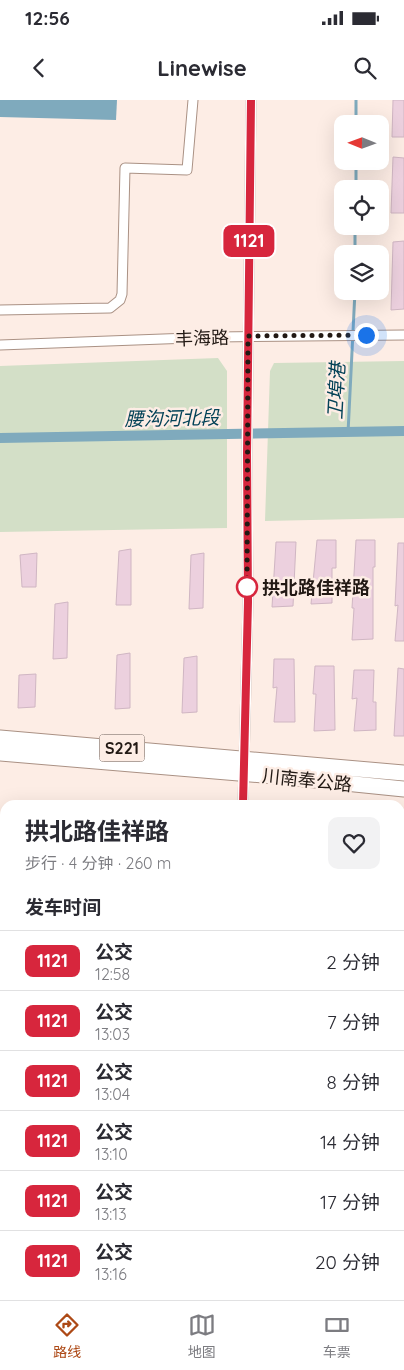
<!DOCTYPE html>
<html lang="zh">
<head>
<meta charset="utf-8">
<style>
	:root { --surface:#fff; --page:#f2f2f3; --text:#2b2b33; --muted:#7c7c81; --line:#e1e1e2; --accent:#ad4916 }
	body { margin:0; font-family:Quicksand,"Noto Sans SC",sans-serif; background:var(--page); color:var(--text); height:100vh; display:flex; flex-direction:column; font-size:19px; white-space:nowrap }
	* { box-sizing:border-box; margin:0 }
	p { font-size:16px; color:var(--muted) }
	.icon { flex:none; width:28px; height:28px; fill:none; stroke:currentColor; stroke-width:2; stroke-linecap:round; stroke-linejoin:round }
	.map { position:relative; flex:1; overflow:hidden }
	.panel { position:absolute; left:0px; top:700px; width:405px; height:500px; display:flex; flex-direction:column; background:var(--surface); border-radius:15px 15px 0 0; box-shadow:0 5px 20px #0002 }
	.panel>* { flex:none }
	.badge { padding:0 10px; border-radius:8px; font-size:18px; line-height:32px }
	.needle { width:32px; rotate:271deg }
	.tools { position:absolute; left:334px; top:15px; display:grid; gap:10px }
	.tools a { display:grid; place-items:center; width:55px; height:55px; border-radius:10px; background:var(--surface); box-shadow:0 5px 20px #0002; font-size:25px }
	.you { position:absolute; width:25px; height:25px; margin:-12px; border:4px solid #fff; border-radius:50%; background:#1a73e8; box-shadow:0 0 0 8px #1a73e833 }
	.map>.badge { position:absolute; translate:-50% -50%; box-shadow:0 0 0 2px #fff }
	h2 { padding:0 25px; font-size:19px; line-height:45px }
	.round { display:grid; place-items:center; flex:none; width:52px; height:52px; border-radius:10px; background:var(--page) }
	.summary { display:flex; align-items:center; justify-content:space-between; height:85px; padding:0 25px }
	h1 { font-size:24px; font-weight:700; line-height:38px }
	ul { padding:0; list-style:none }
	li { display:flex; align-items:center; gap:15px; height:60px; padding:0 25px; border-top:1px solid var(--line) }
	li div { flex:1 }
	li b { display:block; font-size:19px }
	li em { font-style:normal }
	li .badge { min-width:55px; font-weight:700; text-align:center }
	.status { display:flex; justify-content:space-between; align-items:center; height:35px; padding:0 25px; background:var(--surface); direction:ltr }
	.status svg { height:14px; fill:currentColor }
	header { display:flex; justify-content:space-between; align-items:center; height:65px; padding:0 25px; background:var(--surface); font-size:22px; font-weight:700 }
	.tabs { display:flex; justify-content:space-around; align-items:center; height:70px; border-top:1px solid var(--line); background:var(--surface); font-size:14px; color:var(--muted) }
	.tabs a { display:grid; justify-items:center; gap:2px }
	.tabs .selected { color:var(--accent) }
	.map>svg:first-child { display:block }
	.commercial { fill:#efe1f4 }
	.green { fill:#d3dfc7 }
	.water { fill:#7faabd }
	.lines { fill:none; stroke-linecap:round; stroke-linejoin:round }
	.stream { stroke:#7faabd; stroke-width:3 }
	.canal { stroke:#7faabd; stroke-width:10 }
	.building { fill:#ecd0de; stroke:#d0b6c3 }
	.minor-casing { stroke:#aa9184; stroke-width:11 }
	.tertiary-casing { stroke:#aa9184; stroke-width:13 }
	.primary-casing { stroke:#aa9184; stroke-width:17 }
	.minor { stroke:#fff; stroke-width:9 }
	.tertiary { stroke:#fff; stroke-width:11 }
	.primary { stroke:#fff; stroke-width:15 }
	.line-casing { stroke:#fff; stroke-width:11 }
	.line { stroke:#d7263d; stroke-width:8 }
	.walk { stroke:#221914; stroke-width:5; stroke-dasharray:0 9 }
	.stop-dot { fill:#fff; stroke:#d7263d; stroke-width:2.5 }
	.labels { text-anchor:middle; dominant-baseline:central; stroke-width:5; stroke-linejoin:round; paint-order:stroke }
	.shield { fill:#fdede5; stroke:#645953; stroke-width:1 }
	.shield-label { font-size:16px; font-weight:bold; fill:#221914 }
	.street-label { font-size:18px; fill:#221914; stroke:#fdede5 }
	.stop-label { font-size:18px; font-weight:bold; fill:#221914; stroke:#fdede5; text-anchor:start }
	.water-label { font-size:19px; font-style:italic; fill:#034257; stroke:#fdede5 }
</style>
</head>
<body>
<div class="status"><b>12:56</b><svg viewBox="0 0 49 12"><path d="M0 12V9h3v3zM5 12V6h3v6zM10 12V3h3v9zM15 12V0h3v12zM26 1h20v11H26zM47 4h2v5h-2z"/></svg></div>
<header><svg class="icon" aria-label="back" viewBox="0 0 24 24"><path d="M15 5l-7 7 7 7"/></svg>Linewise<svg class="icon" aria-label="search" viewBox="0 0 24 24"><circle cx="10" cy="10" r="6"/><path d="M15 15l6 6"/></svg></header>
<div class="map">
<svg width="404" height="1200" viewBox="0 0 404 1200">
	<rect width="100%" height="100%" fill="#fdede5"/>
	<path class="commercial" d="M 400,1040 L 404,1041 L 404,1195 L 400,1195 Z"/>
	<path class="green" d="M 218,258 L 227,271 L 227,428 L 0,432 L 0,266 Z
		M 404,261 L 404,418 L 265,421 L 270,271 L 274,263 Z"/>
	<path class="water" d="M 0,0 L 117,0 L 116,20 L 0,17 Z"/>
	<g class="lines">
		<path class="stream" d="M 356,24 L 356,0
			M 356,89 L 356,61
			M 355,154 L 355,126
			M 348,333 L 355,191"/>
		<path class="canal" d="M 0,338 L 404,331"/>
	</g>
	<path class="building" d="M 393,0 L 404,0 L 404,37 L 392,37 Z
		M 393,57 L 404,58 L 404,113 L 391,113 Z
		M 404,141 L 404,209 L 391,210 L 393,142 Z
		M 317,440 L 336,440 L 336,468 L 332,468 L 332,503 L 311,504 Z
		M 356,440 L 375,440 L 375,467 L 373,467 L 373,539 L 352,540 L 354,508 L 352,508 Z
		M 276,442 L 296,442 L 293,506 L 272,507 Z
		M 398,443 L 404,443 L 404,541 L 395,541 L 398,505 L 395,506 Z
		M 131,449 L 131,505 L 116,505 L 119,451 Z
		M 37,453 L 36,487 L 22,487 L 20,455 Z
		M 204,453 L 203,508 L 189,509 L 191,455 Z
		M 68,502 L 67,558 L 53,559 L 55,504 Z
		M 130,553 L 130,608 L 115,609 L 117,555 Z
		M 197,556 L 197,612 L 182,613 L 184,558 Z
		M 274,559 L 294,559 L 295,622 L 274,622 L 277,587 L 273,588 Z
		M 315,566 L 334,566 L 335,630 L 314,631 L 316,594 L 313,594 Z
		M 398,568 L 404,569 L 404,636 L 394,636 Z
		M 354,570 L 374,570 L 373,602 L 376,602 L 376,630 L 354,631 L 357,598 L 352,599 Z
		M 36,574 L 35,607 L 18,608 L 19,575 Z"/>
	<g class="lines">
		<defs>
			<path id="minor" d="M 0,210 L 110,208 L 120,200 L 122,194 L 125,68 L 187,70 L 193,0
				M 0,245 L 217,237 L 404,235
				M 243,705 L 248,502 L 247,354 L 251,0
				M 400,1036 L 404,1036
				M 271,1195 L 327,1200
				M 238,1200 L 238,1195"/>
			<path id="tertiary" d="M 0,1083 L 5,1083"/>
			<path id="primary" d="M 0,638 L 404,673
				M 0,653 L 286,677 L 404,689"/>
		</defs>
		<use href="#minor" class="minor-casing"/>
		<use href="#tertiary" class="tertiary-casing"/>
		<use href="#primary" class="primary-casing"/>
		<use href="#minor" class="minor"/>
		<use href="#tertiary" class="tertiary"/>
		<use href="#primary" class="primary"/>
	</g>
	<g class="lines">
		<defs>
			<path id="line" d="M 243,705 L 248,502 L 247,354 L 251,0"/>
		</defs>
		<use href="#line" class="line-casing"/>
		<use href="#line" class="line"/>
		<path class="walk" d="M 247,487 L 248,236 L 366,235"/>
	</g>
	<circle class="stop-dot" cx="247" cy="487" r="10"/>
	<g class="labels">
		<rect class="shield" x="99.5" y="634.5" width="45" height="27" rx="4"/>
		<g class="shield-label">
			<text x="122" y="648">S221</text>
		</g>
		<g class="street-label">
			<text transform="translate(202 238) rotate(-2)">丰海路</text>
			<text transform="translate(307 680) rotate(6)">川南奉公路</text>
		</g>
		<g class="stop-label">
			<text x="262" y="487">拱北路佳祥路</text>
		</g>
		<g class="water-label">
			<text transform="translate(336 291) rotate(-87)">卫埠港</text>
			<text transform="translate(172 318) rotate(-1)">腰沟河北段</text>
		</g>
	</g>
</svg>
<div class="tools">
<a><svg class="needle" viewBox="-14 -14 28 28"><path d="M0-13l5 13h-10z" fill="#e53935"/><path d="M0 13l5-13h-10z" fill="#7c7c81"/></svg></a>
<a><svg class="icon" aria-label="locate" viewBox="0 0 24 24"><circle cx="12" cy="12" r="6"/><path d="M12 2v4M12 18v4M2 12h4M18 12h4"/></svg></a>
<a><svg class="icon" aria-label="layers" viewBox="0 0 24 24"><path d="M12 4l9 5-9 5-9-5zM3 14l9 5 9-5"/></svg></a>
</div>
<div class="you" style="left:366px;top:235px"></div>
<b class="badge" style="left:249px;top:141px;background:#d7263d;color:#fff">1121</b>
<section class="panel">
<div class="summary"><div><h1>拱北路佳祥路</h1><p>步行 · 4 分钟 · 260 m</p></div><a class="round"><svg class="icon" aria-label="heart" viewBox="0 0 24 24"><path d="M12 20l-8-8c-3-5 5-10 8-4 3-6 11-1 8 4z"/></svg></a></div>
<h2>发车时间</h2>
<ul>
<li><span class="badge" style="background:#d7263d;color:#fff">1121</span><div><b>公交</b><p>12:58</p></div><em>2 分钟</em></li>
<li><span class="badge" style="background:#d7263d;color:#fff">1121</span><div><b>公交</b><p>13:03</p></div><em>7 分钟</em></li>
<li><span class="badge" style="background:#d7263d;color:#fff">1121</span><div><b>公交</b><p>13:04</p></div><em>8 分钟</em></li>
<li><span class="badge" style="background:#d7263d;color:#fff">1121</span><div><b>公交</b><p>13:10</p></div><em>14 分钟</em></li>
<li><span class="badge" style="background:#d7263d;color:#fff">1121</span><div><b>公交</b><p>13:13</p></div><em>17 分钟</em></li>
<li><span class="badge" style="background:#d7263d;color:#fff">1121</span><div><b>公交</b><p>13:16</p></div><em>20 分钟</em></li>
</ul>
</section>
</div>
<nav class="tabs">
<a class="selected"><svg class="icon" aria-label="directions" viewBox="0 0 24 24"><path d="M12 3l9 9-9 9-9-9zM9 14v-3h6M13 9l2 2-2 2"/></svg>路线</a>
<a><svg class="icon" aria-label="map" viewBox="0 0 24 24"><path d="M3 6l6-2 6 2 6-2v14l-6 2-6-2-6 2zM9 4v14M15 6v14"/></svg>地图</a>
<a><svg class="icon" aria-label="tickets" viewBox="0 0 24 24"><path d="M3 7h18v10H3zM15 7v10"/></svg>车票</a>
</nav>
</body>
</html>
